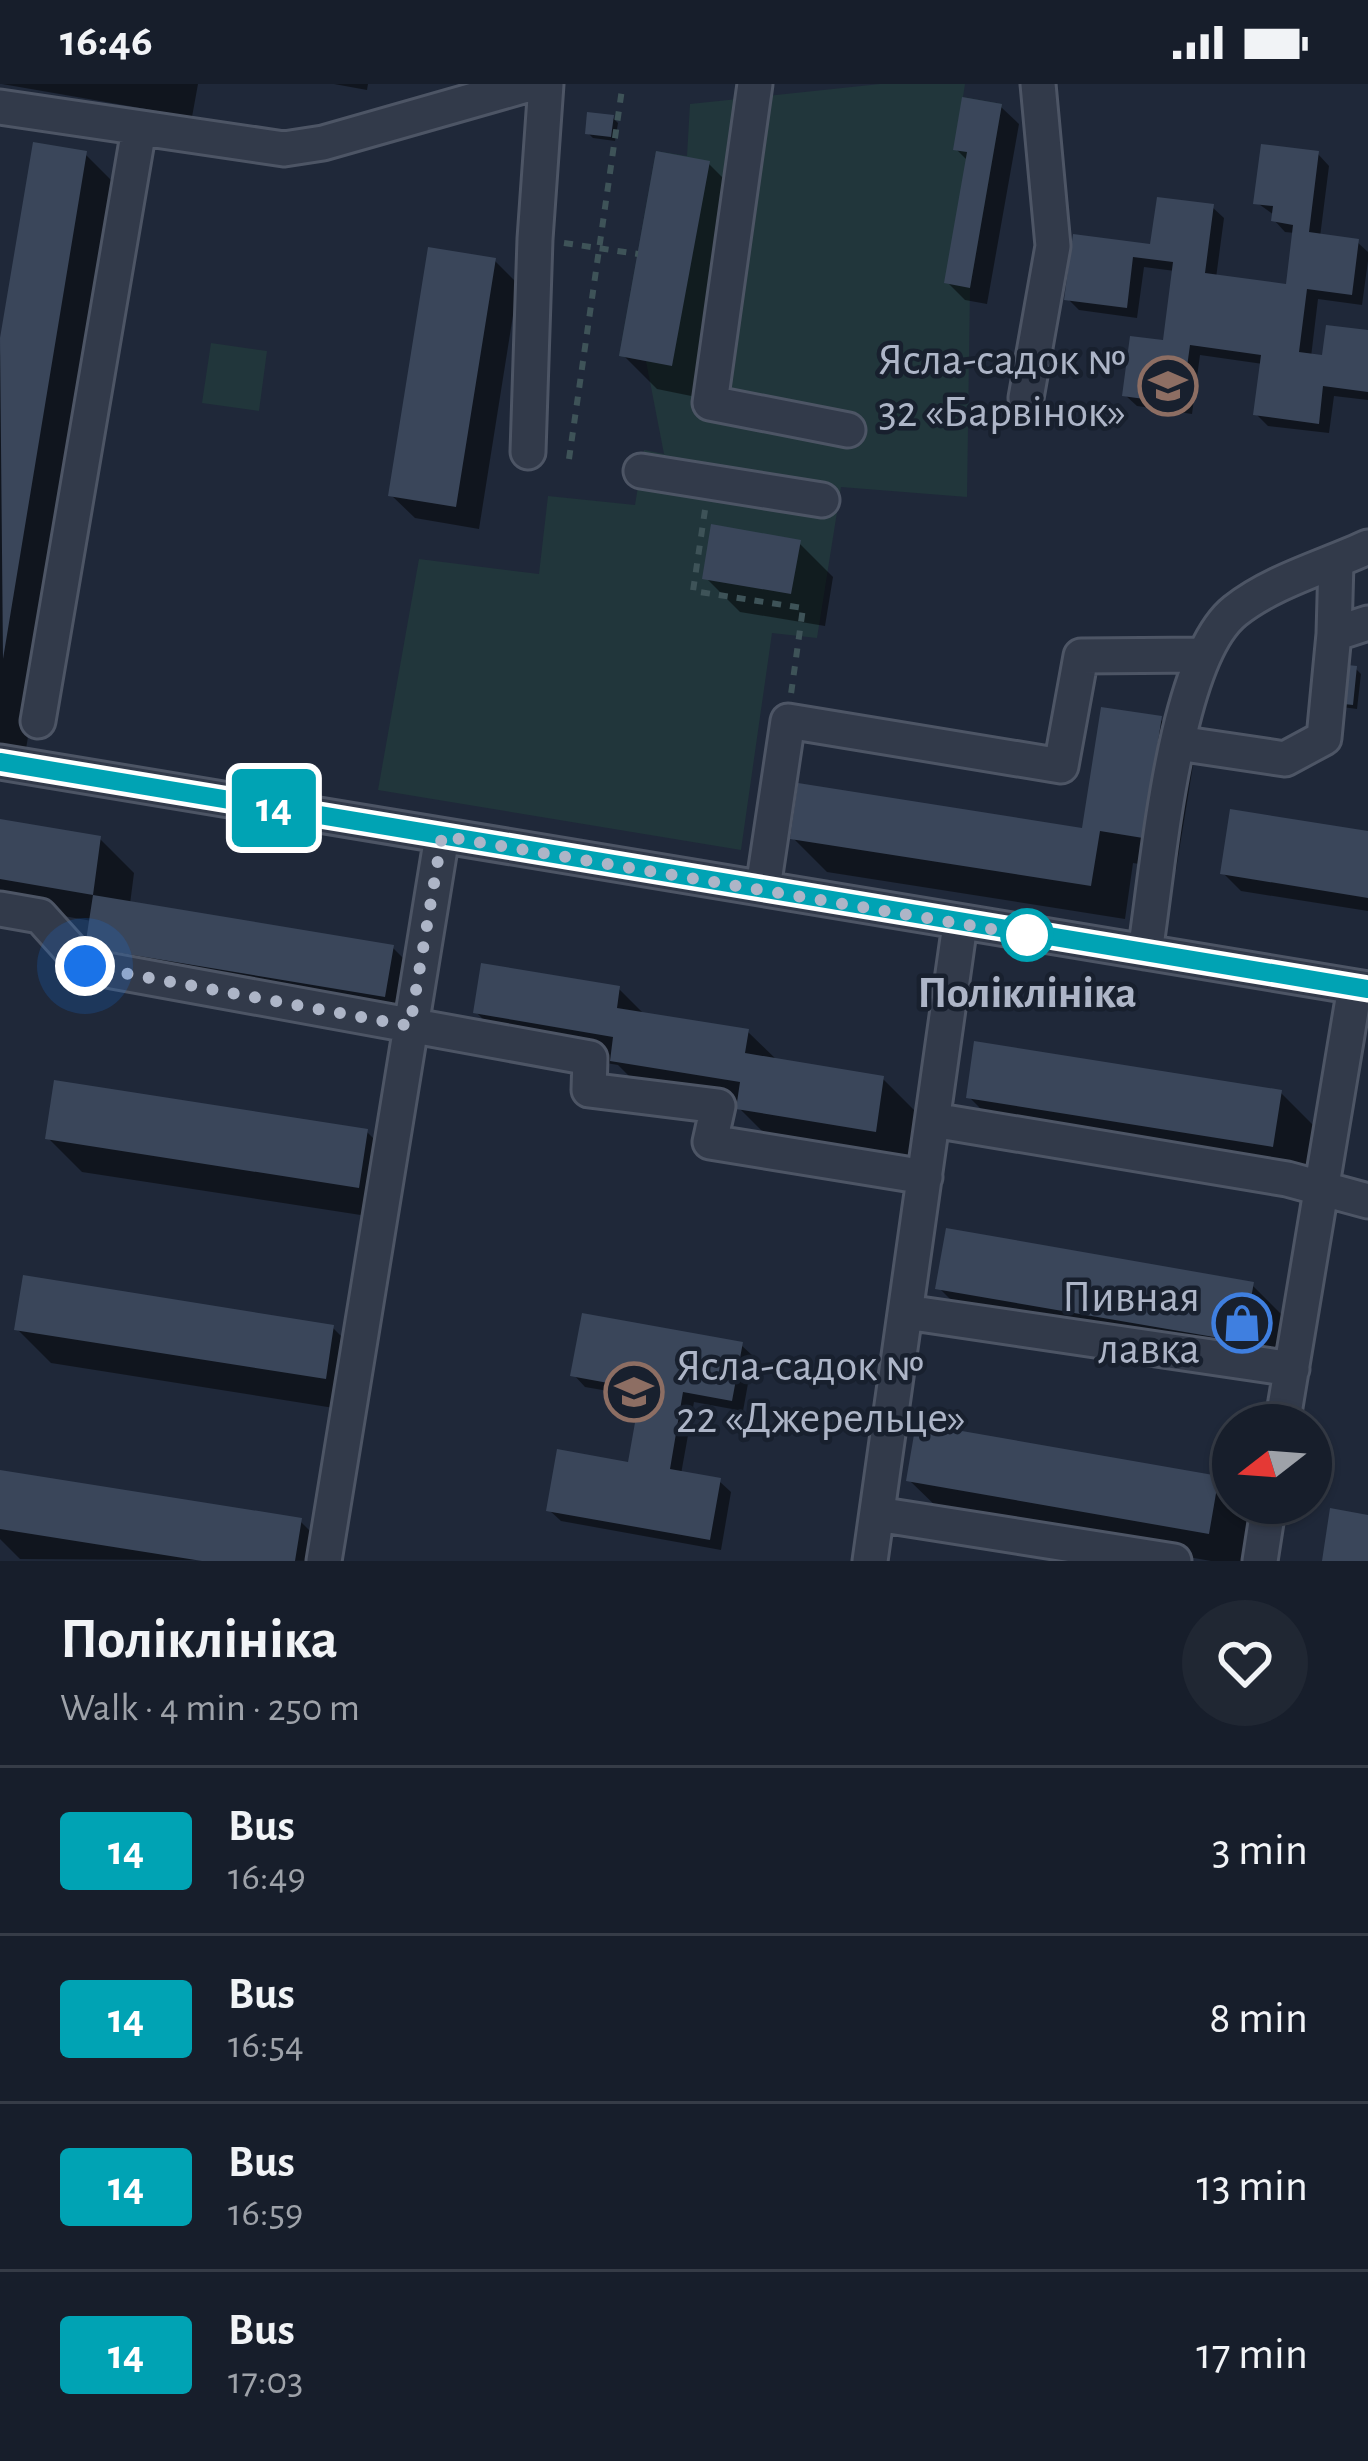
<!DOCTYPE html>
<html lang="en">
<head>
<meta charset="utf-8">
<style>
	:root { --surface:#171e2b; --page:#202733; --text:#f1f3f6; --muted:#9ea2a9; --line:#363c47 }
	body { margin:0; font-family:"Alegreya Sans",sans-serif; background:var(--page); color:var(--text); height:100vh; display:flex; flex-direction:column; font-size:45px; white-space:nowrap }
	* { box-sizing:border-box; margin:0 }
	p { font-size:39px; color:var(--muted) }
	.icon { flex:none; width:66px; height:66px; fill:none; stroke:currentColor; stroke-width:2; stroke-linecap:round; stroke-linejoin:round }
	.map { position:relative; height:1477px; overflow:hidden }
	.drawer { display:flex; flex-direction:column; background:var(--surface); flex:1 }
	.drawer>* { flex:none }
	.badge { padding:0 24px; border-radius:9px; font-size:42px; line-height:78px }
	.needle { width:78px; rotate:253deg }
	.buttons { position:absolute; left:1212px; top:1320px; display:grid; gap:24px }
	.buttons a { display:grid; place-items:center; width:120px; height:120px; border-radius:50%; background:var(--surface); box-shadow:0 3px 9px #0004,0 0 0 3px var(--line); font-size:60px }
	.you { position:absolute; width:60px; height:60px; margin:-30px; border:9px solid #fff; border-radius:50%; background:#1a73e8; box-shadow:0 0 0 18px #1a73e833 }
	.map>.badge { position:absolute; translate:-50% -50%; box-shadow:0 0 0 6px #fff }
	.round { display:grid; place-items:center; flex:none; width:126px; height:126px; border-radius:63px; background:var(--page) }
	.head { display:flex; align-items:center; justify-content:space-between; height:204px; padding:0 60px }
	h1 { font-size:57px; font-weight:700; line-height:90px }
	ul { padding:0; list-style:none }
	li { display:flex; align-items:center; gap:36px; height:168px; padding:0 60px; border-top:3px solid var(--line) }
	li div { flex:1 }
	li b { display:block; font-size:45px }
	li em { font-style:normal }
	li .badge { min-width:132px; font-weight:700; text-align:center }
	.status { display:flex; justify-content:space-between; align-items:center; height:84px; padding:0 60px; background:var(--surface); direction:ltr }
	.status svg { height:33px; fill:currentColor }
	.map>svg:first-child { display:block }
	.green { fill:#21363b }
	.shadow { fill:#0007 }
	.building { fill:#3a465a }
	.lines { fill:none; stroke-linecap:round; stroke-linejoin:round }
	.minor-casing { stroke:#4d5565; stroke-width:39 }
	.path { stroke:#3e5358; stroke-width:6; stroke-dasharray:9 9; stroke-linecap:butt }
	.minor { stroke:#323a4a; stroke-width:33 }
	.line-casing { stroke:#fff; stroke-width:27 }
	.line { stroke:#00a3b4; stroke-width:18 }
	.walk { stroke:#adb5c7; stroke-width:12; stroke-dasharray:0 21.6 }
	.stop-dot { fill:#fff; stroke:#00a3b4; stroke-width:6 }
	.labels { text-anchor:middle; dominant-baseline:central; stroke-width:9; stroke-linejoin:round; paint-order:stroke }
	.poi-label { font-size:45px; fill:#adb5c7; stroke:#18202e; text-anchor:end }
	.stop-label { font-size:45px; font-weight:bold; fill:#adb5c7; stroke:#18202e }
</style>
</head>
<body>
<div class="status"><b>16:46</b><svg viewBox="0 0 49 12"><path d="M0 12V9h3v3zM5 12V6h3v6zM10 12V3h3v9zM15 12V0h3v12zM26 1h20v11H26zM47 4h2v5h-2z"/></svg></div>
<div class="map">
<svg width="1368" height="1477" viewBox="0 0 1368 1477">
	<rect width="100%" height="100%" fill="#1f2839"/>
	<path class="green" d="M 880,0 L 965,0 L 963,13 L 1002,20 L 970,204 L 967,413 L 841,403 L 817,554 L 772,549 L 741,766 L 378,706 L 419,475 L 539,490 L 548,412 L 635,421 L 644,366 L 664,370 L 646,277 L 619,272 L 656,67 L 687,72 L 690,20 Z
		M 211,259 L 267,267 L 259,327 L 202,319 Z"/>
	<path class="shadow" d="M 2,0 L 198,0 L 192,33 Z
		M 334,0 L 368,0 L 367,6 Z
		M 1001,23 L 1019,40 L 987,220 L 965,216 L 947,198 L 968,77 L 956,65 Z
		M 613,34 L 618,39 L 615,57 L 593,54 L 588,49 Z
		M 35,62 L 85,70 L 119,104 L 26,665 L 0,661 L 0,272 Z
		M 1318,70 L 1329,82 L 1320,153 L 1357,158 L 1368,168 L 1368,177 L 1362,221 L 1318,215 L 1311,273 L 1325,275 L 1368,250 L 1368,316 L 1334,312 L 1329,349 L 1268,342 L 1256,330 L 1263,280 L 1200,271 L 1192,330 L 1137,322 L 1125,311 L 1166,259 L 1175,187 L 1144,183 L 1137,234 L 1079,226 L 1068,215 L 1075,153 L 1153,163 L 1212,123 L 1224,134 L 1216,194 L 1288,203 L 1295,149 L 1285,148 L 1274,136 L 1274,131 L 1256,118 Z
		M 708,79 L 743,114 L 706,315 L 657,305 L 623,271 Z
		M 495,177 L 518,200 L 479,445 L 415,434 L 391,411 Z
		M 799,459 L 833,493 L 825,542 L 740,528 L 706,494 Z
		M 1356,585 L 1361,590 L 1357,625 L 1342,623 Z
		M 1160,635 L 1195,669 L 1176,786 L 1133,779 L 1125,835 L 827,788 L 793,754 L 1085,748 Z
		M 0,738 L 100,755 L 134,789 L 130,820 L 393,864 L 427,898 L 419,945 L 122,896 L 88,862 L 92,837 L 0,821 Z
		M 1368,750 L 1368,827 L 1241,807 L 1223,789 Z
		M 619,905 L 645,931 L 748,948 L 778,977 L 883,995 L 917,1029 L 909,1080 L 773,1058 L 740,1025 L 647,1010 L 618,981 L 510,963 L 476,928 Z
		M 1281,1009 L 1315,1043 L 1306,1095 L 1003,1047 L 969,1013 Z
		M 367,1048 L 401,1082 L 393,1136 L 82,1088 L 48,1054 Z
		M 1252,1201 L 1286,1235 L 1277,1291 L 973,1238 L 939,1204 Z
		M 333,1244 L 367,1278 L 359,1328 L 51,1279 L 17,1245 Z
		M 741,1261 L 753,1272 L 743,1327 L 694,1318 L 681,1390 L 719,1397 L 731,1408 L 721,1466 L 561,1437 L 549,1426 L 631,1382 L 643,1313 L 585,1303 L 574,1291 Z
		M 0,1389 L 300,1437 L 334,1471 L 333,1477 L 20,1475 L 0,1455 Z
		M 1217,1395 L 1233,1411 L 1233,1419 L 1241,1419 L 1251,1429 L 1243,1477 L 1211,1477 L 944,1430 L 909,1396 Z"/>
	<path class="building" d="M 962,13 L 1002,20 L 970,204 L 944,199 L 967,68 L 953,66 Z
		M 587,28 L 614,31 L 611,53 L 585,50 Z
		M 33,58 L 87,67 L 3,575 L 0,254 Z
		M 1261,60 L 1319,67 L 1309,148 L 1359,155 L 1352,211 L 1307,205 L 1299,268 L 1322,271 L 1326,241 L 1368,246 L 1368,308 L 1323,302 L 1319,340 L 1253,331 L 1261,271 L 1190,261 L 1182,320 L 1122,312 L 1130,252 L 1163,256 L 1173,178 L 1133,173 L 1127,224 L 1064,216 L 1073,150 L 1150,160 L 1157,113 L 1214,120 L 1205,189 L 1286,200 L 1293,141 L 1271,137 L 1273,122 L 1253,120 Z
		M 656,67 L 710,77 L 672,282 L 619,272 Z
		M 428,163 L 496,174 L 456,423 L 388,412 Z
		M 711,440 L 801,456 L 791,510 L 702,495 Z
		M 1338,580 L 1357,582 L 1353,621 L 1334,619 Z
		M 1101,623 L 1162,632 L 1143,754 L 1100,747 L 1091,802 L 790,755 L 798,699 L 1082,744 Z
		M 1230,725 L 1368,747 L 1368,814 L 1220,790 Z
		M 0,735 L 101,752 L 93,811 L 0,795 Z
		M 93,811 L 394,861 L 385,913 L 85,863 Z
		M 481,879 L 620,902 L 617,924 L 749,945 L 745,969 L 884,992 L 876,1048 L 736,1025 L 740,998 L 610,977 L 613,953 L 473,929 Z
		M 974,957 L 1282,1006 L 1273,1063 L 966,1014 Z
		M 54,996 L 368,1045 L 359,1104 L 45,1055 Z
		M 946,1144 L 1254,1198 L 1243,1258 L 935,1205 Z
		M 23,1191 L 334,1241 L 326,1295 L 14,1246 Z
		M 582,1229 L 743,1258 L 732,1317 L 683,1308 L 670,1385 L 721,1394 L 710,1456 L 546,1427 L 557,1365 L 628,1378 L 641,1305 L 570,1292 Z
		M 916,1339 L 1219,1392 L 1209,1450 L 906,1397 Z
		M 0,1386 L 302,1434 L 295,1477 L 202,1477 L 0,1445 Z
		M 1330,1424 L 1368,1431 L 1368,1477 L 1322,1477 Z"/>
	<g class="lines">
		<defs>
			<path id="minor" d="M 755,0 L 710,319 L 848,346
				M 0,23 L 284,65 L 323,59 L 530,0
				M 1026,314 L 1053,162 L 1038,0
				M 528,368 L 535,155 L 546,0
				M 641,387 L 822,416
				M 1334,550 L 1336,478
				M 38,637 L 139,45
				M 1178,659 L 1285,675 L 1324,654 L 1334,550 L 1368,539
				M 0,678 L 1368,905
				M 763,804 L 788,637 L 1061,682 L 1081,572 L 1202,571
				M 0,825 L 40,832 L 85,882 L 590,974 L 589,1006 L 718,1022 L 710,1058 L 925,1093
				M 1145,868 C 1158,788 1173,577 1235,527 C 1273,497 1325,483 1368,463
				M 933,1036 L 1287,1095 L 1368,1117
				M 906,1228 L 1292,1285
				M 1282,1341 L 1355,903
				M 877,1430 L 1174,1477
				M 324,1477 L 442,752
				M 870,1477 L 960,840
				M 1260,1477 L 1269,1419"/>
		</defs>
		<use href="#minor" class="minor-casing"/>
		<path class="path" d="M 564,159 L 638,170
			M 569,375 L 622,5
			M 705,426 L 693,507 L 803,524 L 791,610"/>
		<use href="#minor" class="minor"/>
	</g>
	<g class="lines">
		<defs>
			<path id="line" d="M 0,678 L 1368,905"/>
		</defs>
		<use href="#line" class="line-casing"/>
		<use href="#line" class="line"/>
		<path class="walk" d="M 85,882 L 410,942 L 442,752 L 1027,851"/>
	</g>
	<defs>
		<symbol id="school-ring" viewBox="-11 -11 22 22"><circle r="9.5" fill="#18202e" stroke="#8d6e63" stroke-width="1.5"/><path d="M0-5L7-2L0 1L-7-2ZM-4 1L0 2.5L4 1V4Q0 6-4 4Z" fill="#8d6e63"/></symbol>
		<symbol id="shop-ring" viewBox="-11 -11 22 22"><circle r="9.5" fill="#18202e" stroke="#3f7fe0" stroke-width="1.5"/><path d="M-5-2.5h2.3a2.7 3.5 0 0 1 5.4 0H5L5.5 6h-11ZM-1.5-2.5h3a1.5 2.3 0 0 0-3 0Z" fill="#3f7fe0"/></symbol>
	</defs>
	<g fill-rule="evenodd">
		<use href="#school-ring" x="1135" y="269" width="66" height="66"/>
		<use href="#shop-ring" x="1209" y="1206" width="66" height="66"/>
		<use href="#school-ring" x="601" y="1275" width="66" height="66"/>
	</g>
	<circle class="stop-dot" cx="1027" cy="851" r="24"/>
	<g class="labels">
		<g class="poi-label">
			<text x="1126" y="276">Ясла-садок №<tspan x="1126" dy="52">32 «Барвінок»</tspan></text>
			<text x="1200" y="1213">Пивная<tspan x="1200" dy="52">лавка</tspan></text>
			<text x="676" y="1282" text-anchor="start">Ясла-садок №<tspan x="676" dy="52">22 «Джерельце»</tspan></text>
		</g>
		<g class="stop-label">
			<text x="1027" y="909">Поліклініка</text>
		</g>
	</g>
</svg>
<div class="buttons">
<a><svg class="needle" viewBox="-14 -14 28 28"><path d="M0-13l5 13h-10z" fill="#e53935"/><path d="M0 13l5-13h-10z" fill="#9ea2a9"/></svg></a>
</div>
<div class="you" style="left:85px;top:882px"></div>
<b class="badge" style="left:274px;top:724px;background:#00a3b4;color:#fff">14</b>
</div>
<section class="drawer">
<div class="head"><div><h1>Поліклініка</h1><p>Walk · 4 min · 250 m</p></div><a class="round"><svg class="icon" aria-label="heart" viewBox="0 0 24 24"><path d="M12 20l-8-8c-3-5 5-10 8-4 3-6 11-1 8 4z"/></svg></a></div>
<ul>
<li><span class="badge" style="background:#00a3b4;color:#fff">14</span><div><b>Bus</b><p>16:49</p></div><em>3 min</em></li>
<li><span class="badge" style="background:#00a3b4;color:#fff">14</span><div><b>Bus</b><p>16:54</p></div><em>8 min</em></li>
<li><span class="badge" style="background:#00a3b4;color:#fff">14</span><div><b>Bus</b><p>16:59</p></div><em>13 min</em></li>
<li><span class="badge" style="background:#00a3b4;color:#fff">14</span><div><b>Bus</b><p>17:03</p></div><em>17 min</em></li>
</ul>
</section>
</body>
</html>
